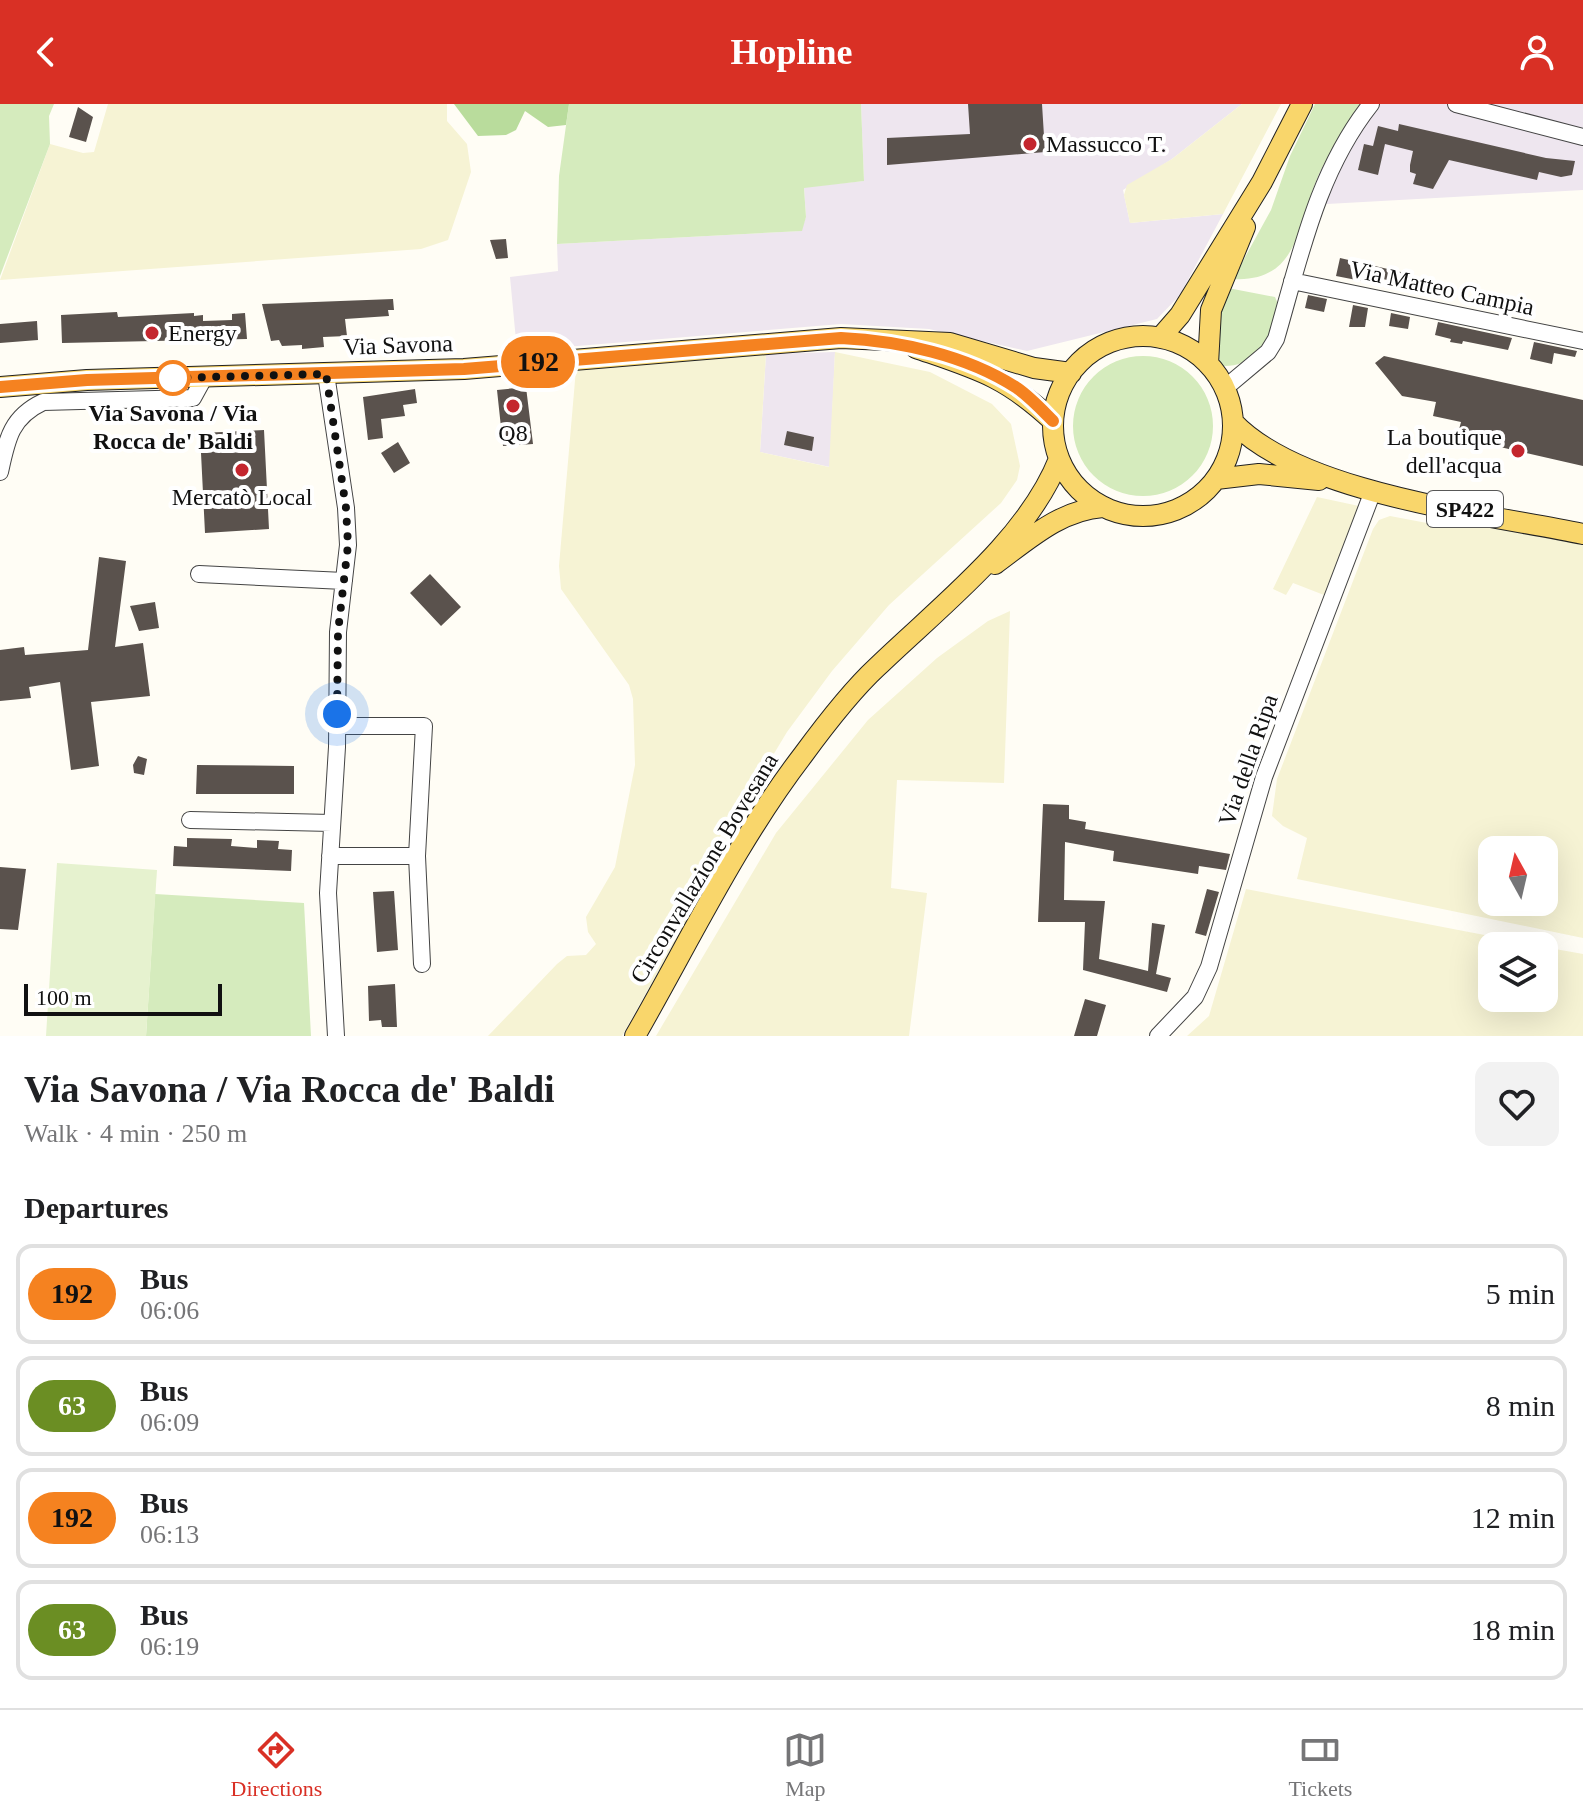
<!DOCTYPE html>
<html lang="en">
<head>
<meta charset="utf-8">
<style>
	:root { --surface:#fff; --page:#f2f2f2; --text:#202124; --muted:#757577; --line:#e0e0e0; --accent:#d93025 }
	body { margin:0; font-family:"Times New Roman",serif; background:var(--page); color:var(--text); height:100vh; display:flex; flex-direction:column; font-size:30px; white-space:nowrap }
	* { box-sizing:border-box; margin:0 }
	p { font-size:26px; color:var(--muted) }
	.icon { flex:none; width:44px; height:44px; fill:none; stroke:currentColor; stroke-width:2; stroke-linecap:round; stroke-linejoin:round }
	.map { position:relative; height:932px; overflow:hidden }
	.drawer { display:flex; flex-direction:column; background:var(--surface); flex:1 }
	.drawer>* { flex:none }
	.badge { padding:0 16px; border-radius:26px; font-size:28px; line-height:52px }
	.needle { width:52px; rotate:352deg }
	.buttons { position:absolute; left:1478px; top:732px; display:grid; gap:16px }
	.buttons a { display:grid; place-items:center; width:80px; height:80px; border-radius:16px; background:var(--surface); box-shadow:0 8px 32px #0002; font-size:40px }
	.scale { position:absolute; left:24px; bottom:20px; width:198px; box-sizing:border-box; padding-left:8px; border:4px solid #111; border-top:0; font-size:22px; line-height:28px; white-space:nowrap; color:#111; -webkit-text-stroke:6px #fff; paint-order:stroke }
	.you { position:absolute; width:40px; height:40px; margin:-20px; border:6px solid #fff; border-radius:50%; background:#1a73e8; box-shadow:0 0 0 12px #1a73e833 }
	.map>.badge { position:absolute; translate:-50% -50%; box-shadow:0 0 0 4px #fff }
	h2 { padding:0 24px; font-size:30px; line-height:72px }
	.round { display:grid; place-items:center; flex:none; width:84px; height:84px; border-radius:16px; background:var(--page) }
	.summary { display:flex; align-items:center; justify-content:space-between; height:136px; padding:0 24px }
	h1 { font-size:38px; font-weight:700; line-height:60px }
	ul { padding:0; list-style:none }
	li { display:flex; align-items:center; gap:24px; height:100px; margin:0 16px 12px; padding:0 8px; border:4px solid var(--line); border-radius:16px }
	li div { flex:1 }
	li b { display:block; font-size:30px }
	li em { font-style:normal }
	li .badge { min-width:88px; font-weight:700; text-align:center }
	header { display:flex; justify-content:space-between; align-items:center; height:104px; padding:0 24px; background:var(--accent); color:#fff; font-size:36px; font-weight:700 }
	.tabs { display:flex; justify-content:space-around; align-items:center; height:112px; border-top:2px solid var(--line); background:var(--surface); font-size:22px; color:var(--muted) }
	.tabs a { display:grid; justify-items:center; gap:4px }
	.tabs .current { color:var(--accent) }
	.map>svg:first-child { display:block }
	.industrial { fill:#eee6ef }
	.farmland { fill:#f6f3d4; fill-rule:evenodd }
	.green { fill:#d5ebbd }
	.forest { fill:#b9dc9c }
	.pitch { fill:#e6f2cf }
	.building { fill:#5a524d }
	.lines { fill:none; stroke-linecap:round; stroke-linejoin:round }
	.minor-casing { stroke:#444; stroke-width:18 }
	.major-casing { stroke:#222; stroke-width:22 }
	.minor { stroke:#fff; stroke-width:16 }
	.major { stroke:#f9d66b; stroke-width:20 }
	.line-casing { stroke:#fff; stroke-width:18 }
	.line { stroke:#f58220; stroke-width:12 }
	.walk { stroke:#111; stroke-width:8; stroke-dasharray:0 14.4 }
	.poi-dot { fill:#c4262e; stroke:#fff; stroke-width:3 }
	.stop-dot { fill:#fff; stroke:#f58220; stroke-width:4 }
	.labels { text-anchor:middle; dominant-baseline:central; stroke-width:8; stroke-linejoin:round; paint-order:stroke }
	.shield { fill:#fff; stroke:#585858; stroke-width:2 }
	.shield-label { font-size:22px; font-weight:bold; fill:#111 }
	.poi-label { font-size:24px; fill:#111; stroke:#fff; text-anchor:start }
	.street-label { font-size:24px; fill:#111; stroke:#fff }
	.stop-label { font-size:24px; font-weight:bold; fill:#111; stroke:#fff }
</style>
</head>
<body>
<header><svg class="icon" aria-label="back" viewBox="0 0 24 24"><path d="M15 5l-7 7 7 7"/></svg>Hopline<svg class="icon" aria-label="person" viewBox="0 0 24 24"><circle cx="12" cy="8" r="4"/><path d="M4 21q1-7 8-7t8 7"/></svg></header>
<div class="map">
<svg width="1583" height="932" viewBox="0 0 1583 932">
	<rect width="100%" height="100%" fill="#fffdf5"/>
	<path class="industrial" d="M 861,0 L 1242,0 L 1172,55 L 1123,86 L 1130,119 L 1223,110 L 1180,191 L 1157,215 L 1027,247 L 929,225 L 841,220 L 517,247 L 510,173 L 558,167 L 557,140 L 801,127 L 806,113 L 804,83 L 864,77 Z
		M 1360,0 L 1583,0 L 1583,86 L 1327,100 L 1310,94 L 1319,70 Z
		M 835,248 L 830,363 L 760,348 L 766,250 Z"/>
	<path class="farmland" d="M 108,0 L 447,0 L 447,17 L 467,40 L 471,68 L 448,136 L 421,145 L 0,176 L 50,40 L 83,49 L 94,48 Z
		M 1242,0 L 1281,0 L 1223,110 L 1130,119 L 1124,91 L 1127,81 L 1172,55 Z
		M 835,248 L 930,268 L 992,300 L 1011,320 L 1020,362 L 1017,376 L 1001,399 L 889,501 L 832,567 L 787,628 L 746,696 L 698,763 L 712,766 L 709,777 L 622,932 L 488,932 L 557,860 L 567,852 L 586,851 L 596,840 L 588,828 L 586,813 L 615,763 L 635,661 L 633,595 L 629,581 L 561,485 L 559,462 L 576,265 L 766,250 L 760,348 L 829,363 Z
		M 1317,393 L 1359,402 L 1324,491 L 1293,479 L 1286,491 L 1273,485 Z
		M 1390,412 L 1448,423 L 1452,413 L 1583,440 L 1583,834 L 1297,775 L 1307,734 L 1283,722 L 1272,712 L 1277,675 L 1373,425 L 1379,416 ZM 1492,746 L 1544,746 L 1544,798 L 1492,798 Z
		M 1010,507 L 1004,679 L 897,676 L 891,784 L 927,789 L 909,932 L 656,932 L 776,729 L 868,616 L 937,554 L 988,517 Z
		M 1246,785 L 1541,842 L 1492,842 L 1492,894 L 1544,894 L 1544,843 L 1583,850 L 1583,932 L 1187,932 L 1209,912 Z"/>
	<path class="green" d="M 0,0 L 54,0 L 49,12 L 50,40 L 0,172 Z
		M 569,0 L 861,0 L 864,77 L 804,84 L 806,113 L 802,127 L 557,140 L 559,72 Z
		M 1315,0 L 1360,0 C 1348,24 1330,46 1319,70 C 1298,116 1301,179 1233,175 L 1271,106 L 1290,52 Z
		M 1228,184 L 1275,193 L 1278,200 C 1272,230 1259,263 1223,262 C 1207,242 1221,205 1228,184 Z
		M1073 322a70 70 0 1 1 140 0a70 70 0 1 1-140 0Z
		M 155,790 L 304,799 L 311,932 L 146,932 Z"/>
	<path class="forest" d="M 454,0 L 569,0 L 566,21 L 548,23 L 525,7 L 516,26 L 506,31 L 478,32 Z"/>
	<path class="pitch" d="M 57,759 L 157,766 L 146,932 L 46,932 Z"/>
	<path class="building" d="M 968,0 L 1042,0 L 1045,48 L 887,61 L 887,34 L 970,30 Z
		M 78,3 L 93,13 L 86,38 L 69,33 Z
		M 1399,20 L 1546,54 L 1575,57 L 1572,71 L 1561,73 L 1539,68 L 1537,76 L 1449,56 L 1433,85 L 1413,80 L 1416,70 L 1410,68 L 1410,61 L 1413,47 L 1385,40 L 1378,71 L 1358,66 L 1364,40 L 1373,42 L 1378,22 L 1398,27 Z
		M 506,135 L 508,154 L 496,155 L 490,136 Z
		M 1340,154 L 1414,171 L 1412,182 L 1383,175 L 1382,181 L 1336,172 Z
		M 1308,191 L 1327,195 L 1324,208 L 1305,204 Z
		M 393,195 L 394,206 L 388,206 L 389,212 L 345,215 L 347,232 L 323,233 L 324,243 L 302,245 L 302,241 L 282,242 L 279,236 L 271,237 L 262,200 Z
		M 1353,201 L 1368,204 L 1365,223 L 1349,223 Z
		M 117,208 L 118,213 L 194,209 L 194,212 L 203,211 L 203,217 L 232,216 L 232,210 L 245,209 L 247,235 L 62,239 L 61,211 Z
		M 1391,209 L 1410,213 L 1408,225 L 1389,222 Z
		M 37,217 L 38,236 L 0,239 L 0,220 Z
		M 1438,218 L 1512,234 L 1508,246 L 1463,237 L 1462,240 L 1450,238 L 1451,235 L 1435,231 Z
		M 1534,238 L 1577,247 L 1575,253 L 1554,249 L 1552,260 L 1530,255 Z
		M 1384,252 L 1583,296 L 1583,362 L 1457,333 L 1461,318 L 1433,312 L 1436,298 L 1402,292 L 1375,259 Z
		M 526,283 L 533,340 L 503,342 L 497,286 Z
		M 415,285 L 417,299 L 403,301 L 405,312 L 381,315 L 383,334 L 368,336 L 363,293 Z
		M 264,326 L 269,425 L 205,429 L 200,329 Z
		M 787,327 L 814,333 L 812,347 L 784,341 Z
		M 398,338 L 410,359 L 394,369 L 381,349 Z
		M 99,453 L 126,457 L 115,543 L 143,539 L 150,592 L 91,598 L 99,662 L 71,666 L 60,578 L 29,583 L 31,594 L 0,597 L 0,546 L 24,543 L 25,551 L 88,546 Z
		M 430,470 L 461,503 L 441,522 L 410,489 Z
		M 155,498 L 159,524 L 139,527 L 130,502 Z
		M 138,652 L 147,655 L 144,671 L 134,669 L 133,661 Z
		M 197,661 L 294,662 L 294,690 L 196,690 Z
		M 1043,700 L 1069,701 L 1069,715 L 1086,718 L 1085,725 L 1230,750 L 1226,766 L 1199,762 L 1198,770 L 1113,757 L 1114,747 L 1065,738 L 1064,796 L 1105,797 L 1099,855 L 1148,867 L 1152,819 L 1165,821 L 1156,870 L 1171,874 L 1167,888 L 1083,866 L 1085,818 L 1038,818 Z
		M 187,734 L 232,735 L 231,742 L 257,744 L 257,736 L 279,737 L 278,745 L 292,746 L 291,767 L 173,762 L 174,742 L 187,743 Z
		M 0,763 L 26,765 L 18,826 L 0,825 Z
		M 1207,785 L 1219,788 L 1206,832 L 1195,829 Z
		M 394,787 L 398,846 L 377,848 L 373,788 Z
		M 395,880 L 397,923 L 382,923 L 381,916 L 369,917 L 368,882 Z
		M 1085,895 L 1106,901 L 1097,932 L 1074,932 Z"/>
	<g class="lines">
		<defs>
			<path id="minor" d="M 1456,0 L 1583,33
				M 1292,177 L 1583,237
				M 326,270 L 346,404 L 348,441 L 338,528 L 337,643 L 328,789 L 336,932
				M 1225,284 L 1268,248 L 1276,235 C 1300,153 1317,68 1371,0
				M 0,368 C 7,335 11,313 43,298 L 193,294 L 204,274
				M 199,470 L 344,477
				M 337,622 L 424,622 L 417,752 L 422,860
				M 190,716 L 332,719
				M 330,752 L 417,752
				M 1158,932 L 1195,893 L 1209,863 L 1264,673 L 1373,387"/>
			<path id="major" d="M1053 322a90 90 0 1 1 180 0a90 90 0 1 1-180 0Z
				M 1160,234 L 1180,211 L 1262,78 L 1302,0
				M 916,244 C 977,265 1005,272 1053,317
				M 1208,260 L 1211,206 L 1245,123
				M 0,283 L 87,276 L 464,265 L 841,234 L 950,239 L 1034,264 L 1071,269
				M 1233,318 C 1301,390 1487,410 1583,430
				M 1216,375 L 1259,370 L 1319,376
				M 995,460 C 1028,436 1060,406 1103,403
				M 635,932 C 689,838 737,737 803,651 C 825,621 850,588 877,563 C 939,503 1027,436 1059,355"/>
		</defs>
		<use href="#minor" class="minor-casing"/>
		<use href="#major" class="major-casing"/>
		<use href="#minor" class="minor"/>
		<use href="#major" class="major"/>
	</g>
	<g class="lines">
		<defs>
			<path id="line" d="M 0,283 L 87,276 L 464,265 L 841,234 C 900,237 966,251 1017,284 C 1030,293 1042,306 1053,317"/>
		</defs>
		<use href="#line" class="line-casing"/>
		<use href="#line" class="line"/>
		<path class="walk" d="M 173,274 L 326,270 L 346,404 L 348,441 L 338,528 L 337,610"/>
	</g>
	<g class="poi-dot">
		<circle cx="1030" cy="40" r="8"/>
		<circle cx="152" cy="229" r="8"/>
		<circle cx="513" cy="302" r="8"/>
		<circle cx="1518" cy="347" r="8"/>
		<circle cx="242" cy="366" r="8"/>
	</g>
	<circle class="stop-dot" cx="173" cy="274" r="16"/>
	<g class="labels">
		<rect class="shield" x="1427" y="387" width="76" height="36" rx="6"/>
		<g class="shield-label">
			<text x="1465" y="405">SP422</text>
		</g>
		<g class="poi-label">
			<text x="1046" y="40">Massucco T.</text>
			<text x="168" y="229">Energy</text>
			<text x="513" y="329" text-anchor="middle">Q8</text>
			<text x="1502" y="333" text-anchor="end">La boutique<tspan x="1502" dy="28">dell'acqua</tspan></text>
			<text x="242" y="393" text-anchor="middle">Mercatò Local</text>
		</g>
		<g class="street-label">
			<text transform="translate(1442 184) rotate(12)">Via Matteo Campia</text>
			<text transform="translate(398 241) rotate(-2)">Via Savona</text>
			<text transform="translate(1248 656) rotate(-71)">Via della Ripa</text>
			<text transform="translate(704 764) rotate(-59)">Circonvallazione Bovesana</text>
		</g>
		<g class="stop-label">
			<text x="173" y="309">Via Savona / Via<tspan x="173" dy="28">Rocca de' Baldi</tspan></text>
		</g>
	</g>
</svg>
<div class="buttons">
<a><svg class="needle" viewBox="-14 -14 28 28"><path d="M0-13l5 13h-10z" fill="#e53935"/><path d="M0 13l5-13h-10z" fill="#757577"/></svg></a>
<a><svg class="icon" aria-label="layers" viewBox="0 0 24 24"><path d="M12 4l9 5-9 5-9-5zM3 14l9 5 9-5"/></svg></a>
</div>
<div class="scale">100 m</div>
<div class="you" style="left:337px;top:610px"></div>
<b class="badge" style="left:538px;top:258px;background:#f58220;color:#111">192</b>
</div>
<section class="drawer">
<div class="summary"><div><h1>Via Savona / Via Rocca de' Baldi</h1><p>Walk · 4 min · 250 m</p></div><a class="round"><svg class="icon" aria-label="heart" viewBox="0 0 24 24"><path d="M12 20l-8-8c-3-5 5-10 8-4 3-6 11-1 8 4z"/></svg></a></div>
<h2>Departures</h2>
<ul>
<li><span class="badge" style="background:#f58220;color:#111">192</span><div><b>Bus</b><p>06:06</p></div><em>5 min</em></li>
<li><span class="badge" style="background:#6b8e23;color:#fff">63</span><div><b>Bus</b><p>06:09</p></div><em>8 min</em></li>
<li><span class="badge" style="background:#f58220;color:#111">192</span><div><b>Bus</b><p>06:13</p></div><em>12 min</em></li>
<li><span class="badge" style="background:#6b8e23;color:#fff">63</span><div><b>Bus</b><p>06:19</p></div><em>18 min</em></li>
</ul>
</section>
<nav class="tabs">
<a class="current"><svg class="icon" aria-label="directions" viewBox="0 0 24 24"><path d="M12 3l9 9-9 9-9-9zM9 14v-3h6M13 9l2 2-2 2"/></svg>Directions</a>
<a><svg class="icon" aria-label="map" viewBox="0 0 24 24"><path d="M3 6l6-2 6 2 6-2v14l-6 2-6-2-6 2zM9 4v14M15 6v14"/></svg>Map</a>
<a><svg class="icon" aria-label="tickets" viewBox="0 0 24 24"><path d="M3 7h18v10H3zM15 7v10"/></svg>Tickets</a>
</nav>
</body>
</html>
